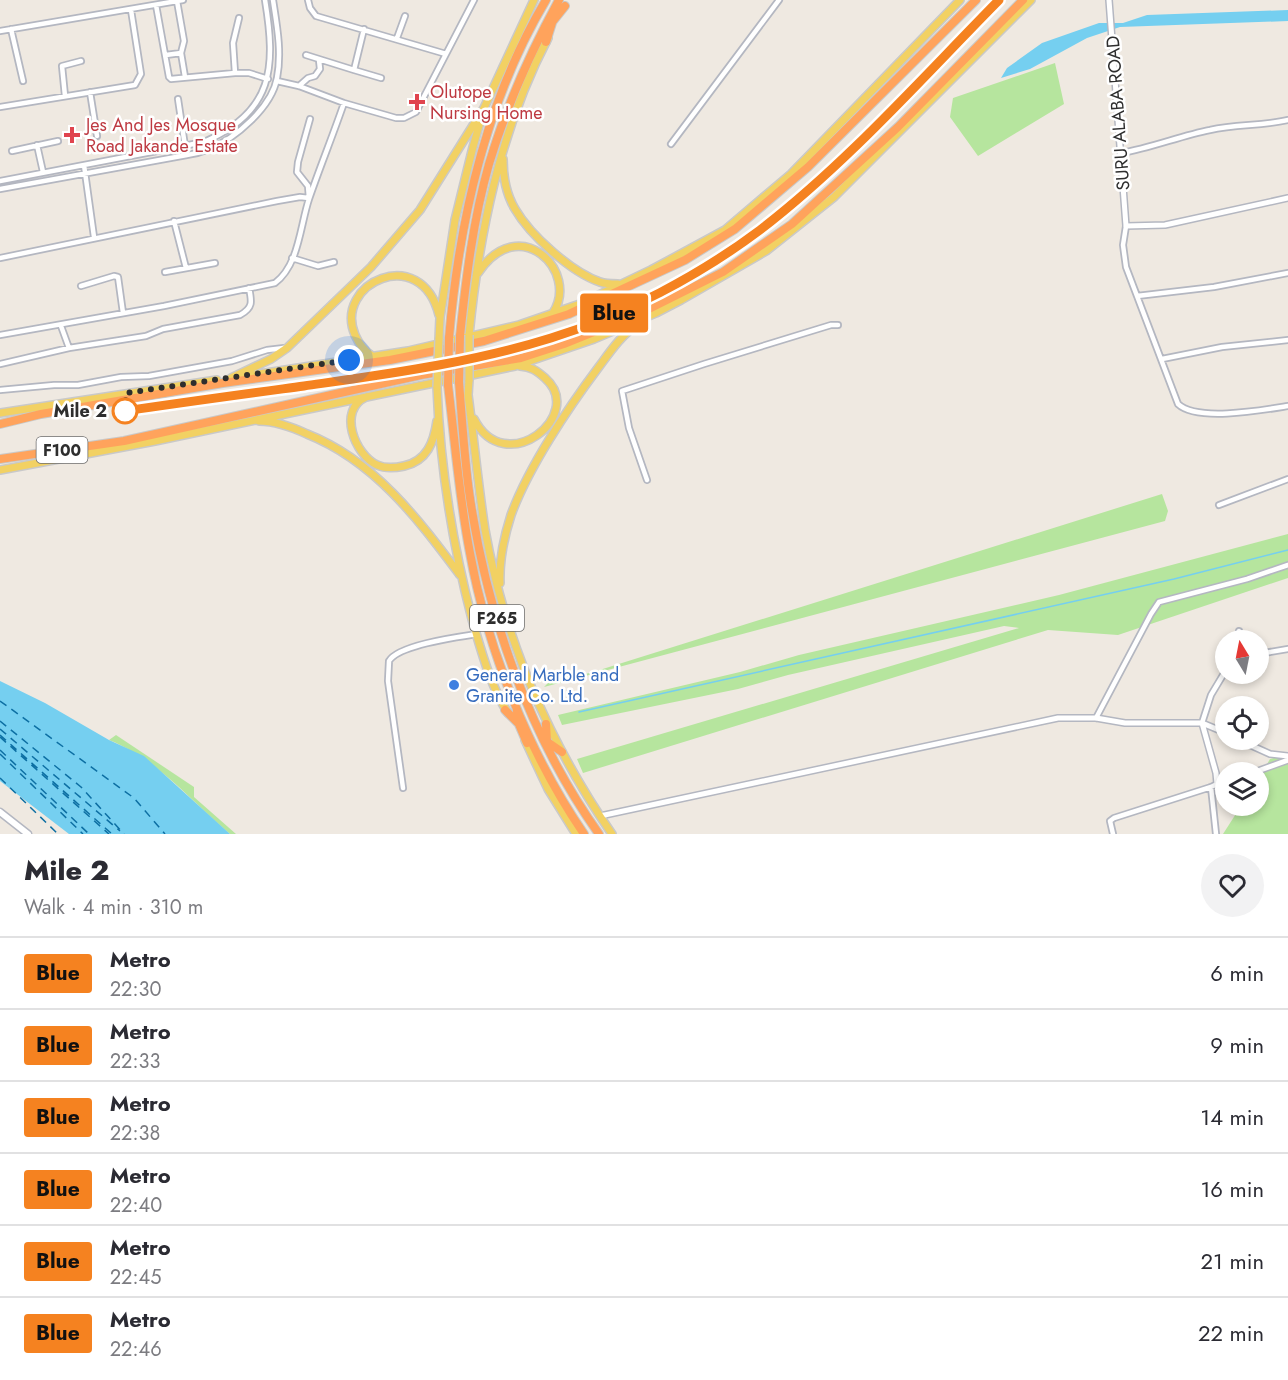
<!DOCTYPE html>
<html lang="en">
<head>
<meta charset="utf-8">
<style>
	:root { --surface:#fff; --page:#f2f2f3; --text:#2b2b33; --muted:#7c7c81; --line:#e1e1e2 }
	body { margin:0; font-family:Jost,sans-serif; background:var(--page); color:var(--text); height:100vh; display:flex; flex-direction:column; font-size:22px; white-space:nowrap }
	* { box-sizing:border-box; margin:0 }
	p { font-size:20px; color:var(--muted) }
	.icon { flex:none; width:33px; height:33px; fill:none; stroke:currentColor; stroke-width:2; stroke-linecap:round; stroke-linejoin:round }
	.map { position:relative; height:834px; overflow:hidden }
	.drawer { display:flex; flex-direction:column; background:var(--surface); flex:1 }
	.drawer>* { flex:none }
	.badge { padding:0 12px; border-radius:4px; font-size:21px; line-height:39px }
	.needle { width:39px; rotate:350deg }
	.buttons { position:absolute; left:1215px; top:630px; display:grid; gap:12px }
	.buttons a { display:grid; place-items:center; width:54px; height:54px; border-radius:50%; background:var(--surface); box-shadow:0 3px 9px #0003; font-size:30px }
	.you { position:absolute; width:30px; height:30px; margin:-15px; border:4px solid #fff; border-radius:50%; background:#1a73e8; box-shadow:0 0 0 9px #1a73e833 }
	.map>.badge { position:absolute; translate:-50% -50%; box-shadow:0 0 0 3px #fff }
	.round { display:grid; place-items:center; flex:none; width:63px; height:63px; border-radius:32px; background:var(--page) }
	.headline { display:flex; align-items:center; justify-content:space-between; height:102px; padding:0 24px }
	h1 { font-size:28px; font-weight:800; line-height:45px }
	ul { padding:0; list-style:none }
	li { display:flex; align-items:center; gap:18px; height:72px; padding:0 24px; border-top:2px solid var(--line) }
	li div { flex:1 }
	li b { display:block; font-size:22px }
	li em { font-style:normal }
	li .badge { min-width:66px; font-weight:700; text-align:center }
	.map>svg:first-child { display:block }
	.green { fill:#b6e59e }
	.water { fill:#75cff0 }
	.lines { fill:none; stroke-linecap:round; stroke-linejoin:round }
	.stream { stroke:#75cff0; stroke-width:1.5 }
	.ferry { stroke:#0d6fa3; stroke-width:1.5; stroke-dasharray:8 6; stroke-linecap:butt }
	.minor-casing { stroke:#b4b7c1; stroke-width:8 }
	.tertiary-casing { stroke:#b4b7c1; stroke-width:8 }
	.secondary-casing { stroke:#b4b7c1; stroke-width:9 }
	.primary-casing { stroke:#c9c9c9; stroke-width:10 }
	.motorway-casing { stroke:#c9c9c9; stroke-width:10 }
	.minor { stroke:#fff; stroke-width:4.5 }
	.tertiary { stroke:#fff; stroke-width:5 }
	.secondary { stroke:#fff; stroke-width:6 }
	.primary { stroke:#f2d163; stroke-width:7 }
	.motorway { stroke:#ffa35c; stroke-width:8 }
	.rail { stroke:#a3a6b8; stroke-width:1.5 }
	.primary-bridge-casing { stroke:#c9c9c9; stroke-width:10; stroke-linecap:butt }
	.motorway-bridge-casing { stroke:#c9c9c9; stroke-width:10; stroke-linecap:butt }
	.primary-bridge { stroke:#f2d163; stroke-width:7 }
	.motorway-bridge { stroke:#ffa35c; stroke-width:8 }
	.line-casing { stroke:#fff; stroke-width:14 }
	.line { stroke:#f58220; stroke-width:9 }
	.walk { stroke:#2e2e2e; stroke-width:6; stroke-dasharray:0 10.8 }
	.health-dot { fill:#e0444e; stroke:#fff; stroke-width:2 }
	.stop-dot { fill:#fff; stroke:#f58220; stroke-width:3 }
	.shop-dot { fill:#3f7fe0; stroke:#fff; stroke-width:2 }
	.labels { text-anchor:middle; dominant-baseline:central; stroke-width:5; stroke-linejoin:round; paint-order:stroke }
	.shield { fill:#fff; stroke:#6d6d6d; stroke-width:1.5 }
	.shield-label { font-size:16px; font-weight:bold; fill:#2e2e2e }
	.health-label { font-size:18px; fill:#be3a42; stroke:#fff; text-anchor:start }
	.street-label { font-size:18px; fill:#2e2e2e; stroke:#fff }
	.stop-label { font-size:18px; font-weight:bold; fill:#2e2e2e; stroke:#fff; text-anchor:end }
	.shop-label { font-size:18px; fill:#366cbe; stroke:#fff; text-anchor:start }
</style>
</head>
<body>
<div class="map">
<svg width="1288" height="834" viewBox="0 0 1288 834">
	<rect width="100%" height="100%" fill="#efe9e1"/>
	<path class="green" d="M 1055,63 L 1064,104 L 978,156 L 950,117 L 953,98 Z
		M 1162,494 L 1168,511 L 1165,521 L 544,687 L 552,679 L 590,673 Z
		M 1288,534 L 1288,578 L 1118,635 L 1048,630 L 583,773 L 577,759 L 1019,628 L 1004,626 L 788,675 L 738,689 L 562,725 L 558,715 L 740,672 L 799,655 L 1059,595 Z
		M 116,735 L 194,787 L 194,797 L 236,834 L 230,834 C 191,801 157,759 109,740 Z
		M 1288,754 L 1288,834 L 1223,834 L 1241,806 L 1258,806 L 1259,778 L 1270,759 Z"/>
	<path class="water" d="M 1288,10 L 1288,21 L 1120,27 L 1087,38 L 1030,69 L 1001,78 L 1007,68 L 1042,43 L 1099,23 L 1123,23 L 1147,15 Z
		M 0,681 L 45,703 L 109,740 L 144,756 L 230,834 L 69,834 L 0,781 Z"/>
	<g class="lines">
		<path class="stream" d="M 579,712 L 1174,579 L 1288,550"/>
		<path class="ferry" d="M 0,701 L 134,798 L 165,834
			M 0,721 L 81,787 L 124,834
			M 0,729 L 120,831
			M 0,735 L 112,834
			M 0,737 L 109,834
			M 0,750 L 89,834
			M 0,754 L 83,834
			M 0,778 L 58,834"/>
		<defs>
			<path id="minor" d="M 308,0 L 310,8 L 316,16 L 446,54
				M 177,1 L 184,41 L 181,53 L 185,77
				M 156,5 L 169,77 L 171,79 L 235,73
				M 239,18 L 233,43 L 235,73 L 249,73 L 268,79
				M 11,29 L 23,81
				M 364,29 L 354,70 L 381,78
				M 0,31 L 183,0
				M 397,38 L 405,16
				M 166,55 L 181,53
				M 306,55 L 354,70
				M 277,81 L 299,86 L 344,103 L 396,118 L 404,118 L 416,112 L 474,0
				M 299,86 L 308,78 L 315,76 L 320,69 L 319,60
				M 90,92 L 97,136
				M 65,96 L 62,66 L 81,61
				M 178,99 L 185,146
				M 0,107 L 135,85 L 141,74 L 131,10
				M 671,144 L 779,0
				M 37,145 L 43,172
				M 12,151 L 58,141
				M 1121,153 C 1151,148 1180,136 1210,130 C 1236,124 1262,126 1288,120
				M 84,165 L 94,237
				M 0,181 L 204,142 C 274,112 276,67 265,0
				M 0,189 L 187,155 C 194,154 202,152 209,149 C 235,139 272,107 277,78 C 282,52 277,26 273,0
				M 174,221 L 186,268
				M 1126,226 L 1123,245 L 1126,267 L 1178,404 C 1197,422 1263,410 1288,406
				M 0,258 L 277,201 L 300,197 L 309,198 L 308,186 L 297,172 L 298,162 L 310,119
				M 292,258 L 318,266 L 334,262
				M 165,272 L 215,263
				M 81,286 L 114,276 L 118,277 L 123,313
				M 1137,296 L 1214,287 L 1288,273
				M 61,326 L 69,348
				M 0,335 L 164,306 L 275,283 C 299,265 300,226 309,199 C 320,167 333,135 344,103
				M 1162,359 L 1222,347 L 1288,340
				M 0,364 L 69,348 L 146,336 L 163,329 L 240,315 C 253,308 252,302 249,288
				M 0,390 L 54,385 L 78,385 L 121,377 L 149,376 L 232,361 L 267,350 L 284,348
				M 647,480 L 629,428 L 622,391 L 704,364 L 831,325 L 838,325
				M 1219,505 L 1288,479
				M 1238,640 L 1239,631
				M 1258,654 L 1288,649
				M 1096,718 L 1151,614 L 1159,602 L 1247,579 L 1288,565
				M 1202,723 L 1211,695 L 1226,670
				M 1211,787 L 1216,834
				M 403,788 L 388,681 L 389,661 C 398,645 457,637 477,634
				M 1113,834 L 1110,821 L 1114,818 L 1211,787 L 1217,784"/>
			<path id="tertiary" d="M 1109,0 L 1126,226 L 1165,225 L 1288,198
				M 1202,723 L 1226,733
				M 1239,740 L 1270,754 L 1288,756
				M 1255,772 L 1288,760
				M 600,816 L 1058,718 L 1096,718 L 1125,723 L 1202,723 L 1216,773 L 1217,784 L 1226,782"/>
			<path id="secondary" d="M 0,812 L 28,834"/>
			<path id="primary" d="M 503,159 C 503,177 506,194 515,209 C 530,235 571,272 600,282 C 605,284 613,284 618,284
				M 478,273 C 519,211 580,271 553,313
				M 469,335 C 479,233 500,130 548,38
				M 439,339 L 440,318 L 455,220 L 473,147 L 484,108 L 534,0
				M 372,356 C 364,351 359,344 355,335 C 333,283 421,243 439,315
				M 240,377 L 408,351 L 519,325 L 580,304 L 651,270 L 725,230 L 791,174 L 960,0
				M 231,378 L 271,359 L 287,348 L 371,267 L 420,210 L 484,108
				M 469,380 L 468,395 C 474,440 478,485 485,530 C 505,642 548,741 612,834
				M 437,387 C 440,466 452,542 472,619 C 481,650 490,685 508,713
				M 366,397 C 337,410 355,455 377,465 C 386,469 395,468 404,466 C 427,461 434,442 437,421
				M 0,413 L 217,380
				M 474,419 C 505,480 587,415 545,378 C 536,370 531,367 520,366
				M 259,421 C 276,421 292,427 307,434 C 375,461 418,519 460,575
				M 0,470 L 155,441 L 515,366 L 594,339 L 656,313 L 681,300 L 766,251 L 834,197 L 1031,0
				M 500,583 C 499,560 504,537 511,515 C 528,468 568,408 598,368 C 610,352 621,335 638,324
				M 525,740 L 548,789 L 576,834"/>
			<path id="motorway" d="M 549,26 L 565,6
				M 546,42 L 552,23
				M 460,336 C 466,279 473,220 489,164 C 506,107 530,53 559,0
				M 449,338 C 459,221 485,102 546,0
				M 459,382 C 462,418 464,455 469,491 C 486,612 528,734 599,834
				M 448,385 C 455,441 459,497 470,553 C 487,648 529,754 584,834
				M 0,424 L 41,414 L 223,383 L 390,360 L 484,341 L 569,314 L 685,260 L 735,229 L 808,167 L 976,0
				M 0,459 L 124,441 L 421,375 L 521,358 L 564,344 L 643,312 L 723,272 L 792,224 L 898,127 L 1023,0
				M 505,710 L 519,724
				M 517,711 L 518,722 L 527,743
				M 546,724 L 547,742
				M 546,741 L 562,752"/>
		</defs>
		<use href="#minor" class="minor-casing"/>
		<use href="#tertiary" class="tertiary-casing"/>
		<use href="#secondary" class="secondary-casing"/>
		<use href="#primary" class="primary-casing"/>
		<use href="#motorway" class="motorway-casing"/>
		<use href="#minor" class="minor"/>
		<use href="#tertiary" class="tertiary"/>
		<use href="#secondary" class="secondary"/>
		<use href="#primary" class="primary"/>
		<use href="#motorway" class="motorway"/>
		<path class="rail" d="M 125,411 C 192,401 258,392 324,383 C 400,372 477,361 551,338 C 623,316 700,275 760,230 C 847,163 922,78 999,0"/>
		<defs>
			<path id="primary-bridge" d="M 469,380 L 469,335
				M 437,387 L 439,339"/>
			<path id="motorway-bridge" d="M 459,382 L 460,336
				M 448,385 L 449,338"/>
		</defs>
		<use href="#primary-bridge" class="primary-bridge-casing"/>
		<use href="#motorway-bridge" class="motorway-bridge-casing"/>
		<use href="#primary-bridge" class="primary-bridge"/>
		<use href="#motorway-bridge" class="motorway-bridge"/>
	</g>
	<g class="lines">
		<defs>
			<path id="line" d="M 125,411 C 185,402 245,394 304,386 C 387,374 471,363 551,338 C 623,316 700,275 760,230 C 847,163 922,78 999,0"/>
		</defs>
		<use href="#line" class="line-casing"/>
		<use href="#line" class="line"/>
		<path class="walk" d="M 125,411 L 126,393 L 349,360"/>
	</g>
	<g class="health-dot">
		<path d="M414 93h6v6h6v6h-6v6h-6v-6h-6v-6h6z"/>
		<path d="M69 126h6v6h6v6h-6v6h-6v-6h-6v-6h6z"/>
	</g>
	<circle class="stop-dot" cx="125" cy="411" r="12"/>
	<circle class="shop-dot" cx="454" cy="685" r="6"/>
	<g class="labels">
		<g class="shield">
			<rect x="36.5" y="437" width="51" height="26" rx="4.5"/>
			<rect x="470" y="605" width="54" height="26" rx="4.5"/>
		</g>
		<g class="shield-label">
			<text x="62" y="450">F100</text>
			<text x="497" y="618">F265</text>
		</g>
		<g class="health-label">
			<text x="430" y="92">Olutope<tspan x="430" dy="21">Nursing Home</tspan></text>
			<text x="86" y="125">Jes And Jes Mosque<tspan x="86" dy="21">Road Jakande Estate</tspan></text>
		</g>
		<g class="street-label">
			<text transform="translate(1118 113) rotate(-94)">SURU ALABA ROAD</text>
		</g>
		<g class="stop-label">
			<text x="107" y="411">Mile 2</text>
		</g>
		<g class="shop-label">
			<text x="466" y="675">General Marble and<tspan x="466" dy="21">Granite Co. Ltd.</tspan></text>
		</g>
	</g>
</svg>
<div class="buttons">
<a><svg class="needle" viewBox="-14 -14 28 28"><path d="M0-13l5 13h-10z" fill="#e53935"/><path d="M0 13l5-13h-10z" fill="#7c7c81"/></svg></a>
<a><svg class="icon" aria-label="locate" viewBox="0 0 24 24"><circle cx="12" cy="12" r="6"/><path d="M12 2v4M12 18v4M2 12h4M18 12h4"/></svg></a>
<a><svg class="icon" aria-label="layers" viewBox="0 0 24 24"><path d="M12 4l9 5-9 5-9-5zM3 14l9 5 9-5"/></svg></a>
</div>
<div class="you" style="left:349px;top:360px"></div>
<b class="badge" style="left:614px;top:313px;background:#f58220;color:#111">Blue</b>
</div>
<section class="drawer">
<div class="headline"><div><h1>Mile 2</h1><p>Walk · 4 min · 310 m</p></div><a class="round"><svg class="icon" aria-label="heart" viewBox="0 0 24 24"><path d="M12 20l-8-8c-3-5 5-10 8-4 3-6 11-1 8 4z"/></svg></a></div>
<ul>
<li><span class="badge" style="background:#f58220;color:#111">Blue</span><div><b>Metro</b><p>22:30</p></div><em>6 min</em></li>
<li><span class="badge" style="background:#f58220;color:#111">Blue</span><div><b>Metro</b><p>22:33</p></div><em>9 min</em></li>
<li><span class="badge" style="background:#f58220;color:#111">Blue</span><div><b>Metro</b><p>22:38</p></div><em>14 min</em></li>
<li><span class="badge" style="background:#f58220;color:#111">Blue</span><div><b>Metro</b><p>22:40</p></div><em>16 min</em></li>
<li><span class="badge" style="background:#f58220;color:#111">Blue</span><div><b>Metro</b><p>22:45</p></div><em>21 min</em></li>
<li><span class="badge" style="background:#f58220;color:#111">Blue</span><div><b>Metro</b><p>22:46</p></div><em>22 min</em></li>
</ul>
</section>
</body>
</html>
